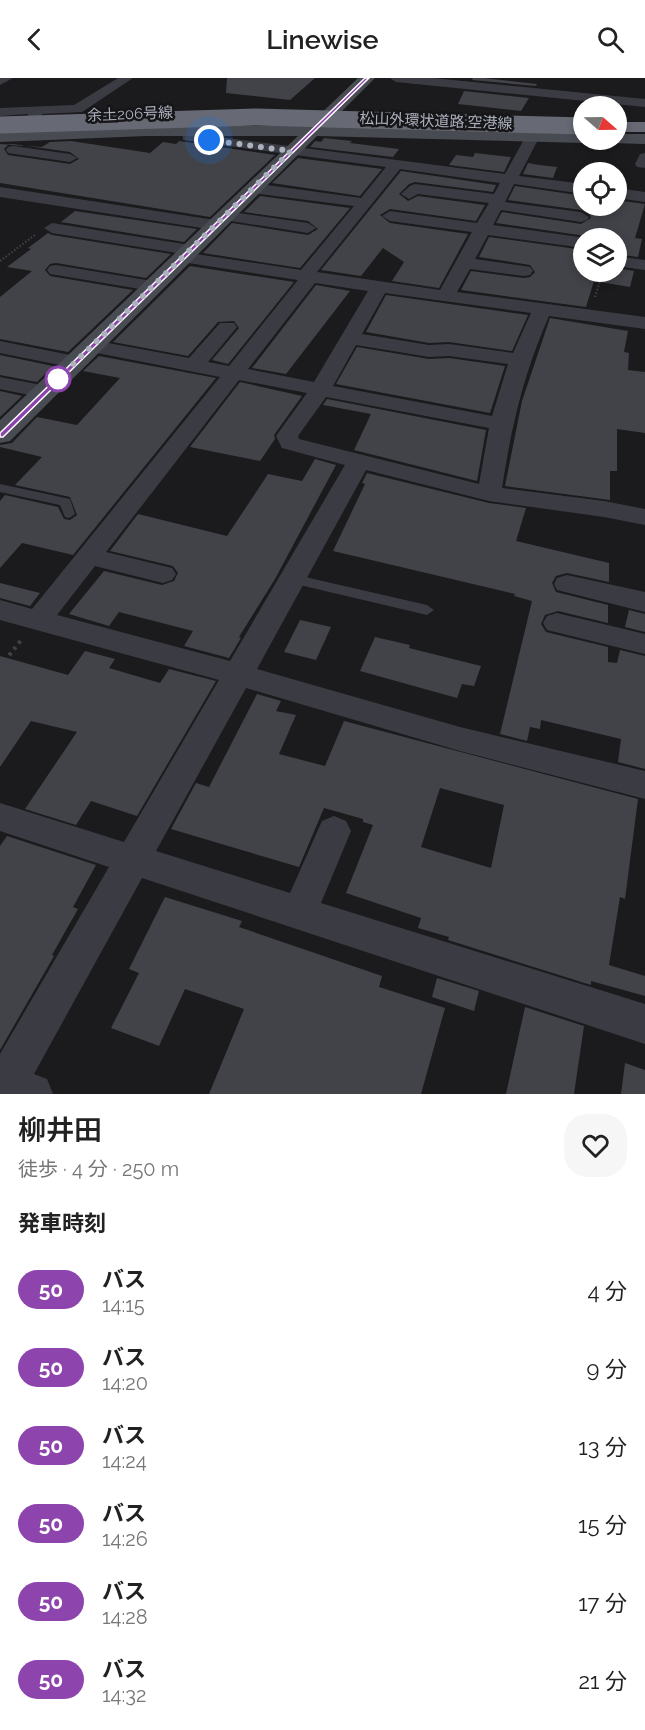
<!DOCTYPE html>
<html lang="ja">
<head>
<meta charset="utf-8">
<style>
	:root { --surface:#fff; --page:#f6f6f6; --text:#222; --muted:#767676 }
	body { margin:0; font-family:Raleway,"Noto Sans JP",sans-serif; background:var(--page); color:var(--text); height:100vh; display:flex; flex-direction:column; font-size:22px; white-space:nowrap }
	* { box-sizing:border-box; margin:0 }
	p { font-size:20px; color:var(--muted) }
	.icon { flex:none; width:33px; height:33px; fill:none; stroke:currentColor; stroke-width:2; stroke-linecap:round; stroke-linejoin:round }
	.map { position:relative; height:1016px; overflow:hidden }
	.panel { display:flex; flex-direction:column; background:var(--surface); flex:1 }
	.panel>* { flex:none }
	.badge { padding:0 12px; border-radius:20px; font-size:21px; line-height:39px }
	.needle { width:39px; rotate:110deg }
	.fabs { position:absolute; left:573px; top:18px; display:grid; gap:12px }
	.fabs a { display:grid; place-items:center; width:54px; height:54px; border-radius:50%; background:var(--surface); box-shadow:0 3px 9px #0003; font-size:30px }
	.you { position:absolute; width:30px; height:30px; margin:-15px; border:4px solid #fff; border-radius:50%; background:#1a73e8; box-shadow:0 0 0 9px #1a73e833 }
	.map>.badge { position:absolute; translate:-50% -50%; box-shadow:0 0 0 3px #fff }
	h2 { padding:0 18px; font-size:22px; line-height:54px }
	.round { display:grid; place-items:center; flex:none; width:63px; height:63px; border-radius:24px; background:var(--page) }
	.overview { display:flex; align-items:center; justify-content:space-between; height:102px; padding:0 18px }
	h1 { font-size:28px; font-weight:600; line-height:45px }
	ul { padding:0; list-style:none }
	li { display:flex; align-items:center; gap:18px; height:78px; padding:0 18px }
	li div { flex:1 }
	li b { display:block; font-size:22px }
	li em { font-style:normal }
	li .badge { min-width:66px; font-weight:700; text-align:center }
	header { display:flex; justify-content:space-between; align-items:center; height:78px; padding:0 18px; background:var(--surface); font-size:27px; font-weight:600 }
	.map>svg:first-child { display:block }
	.building { fill:#424348; fill-rule:evenodd }
	.lines { fill:none; stroke-linecap:round; stroke-linejoin:round }
	.path-far1 { stroke:#41434a; stroke-width:2; stroke-dasharray:1.5 2; stroke-linecap:butt }
	.path { stroke:#41434a; stroke-width:4; stroke-dasharray:3 4.5; stroke-linecap:butt }
	.lane { fill:#3b3c43; fill-rule:evenodd }
	.street { fill:#3b3c43; fill-rule:evenodd }
	.secondary { fill:#494b53; fill-rule:evenodd }
	.highway { fill:#676a74; fill-rule:evenodd }
	.highway-bridge { stroke:#676a74; stroke-width:17 }
	.line { fill:#8e44ad; stroke:#fff; stroke-width:1.5 }
	.walk { stroke:#acb1be; stroke-width:6; stroke-dasharray:0 10.8 }
	.stop-dot { fill:#fff; stroke:#8e44ad; stroke-width:3 }
	.labels { text-anchor:middle; dominant-baseline:central; stroke-width:5; stroke-linejoin:round; paint-order:stroke }
	.far-street-label { font-size:15px; fill:#acb1be; stroke:#161518 }
</style>
</head>
<body>
<header><svg class="icon" aria-label="back" viewBox="0 0 24 24"><path d="M15 5l-7 7 7 7"/></svg>Linewise<svg class="icon" aria-label="search" viewBox="0 0 24 24"><circle cx="10" cy="10" r="6"/><path d="M15 15l6 6"/></svg></header>
<div class="map">
<svg width="645" height="1016" viewBox="0 0 645 1016">
	<rect width="100%" height="100%" fill="#1b1b1d"/>
	<path class="building" d="M 227,0 L 315,0 L 290,22 L 226,15 Z
		M 473,0 L 484,0 L 537,6 L 536,8 L 472,2 Z
		M 464,13 L 529,20 L 521,33 L 458,26 Z
		M 324,60 L 352,63 L 350,65 L 399,71 L 393,79 L 310,69 L 315,63 L 321,64 Z
		M 71,63 L 150,75 L 163,64 L 176,66 L 179,63 L 275,77 L 210,139 L 0,105 L 0,66 L 42,69 L 50,64 ZM 13,66 L 70,74 L 79,81 L 70,86 L 8,77 L 4,71 L 8,67 Z
		M 475,75 L 511,79 L 504,94 L 449,87 L 456,77 L 473,79 Z
		M 298,80 L 382,91 L 360,118 L 272,105 Z
		M 528,85 L 539,87 L 557,89 L 553,100 L 523,96 Z
		M 401,93 L 496,107 L 493,114 L 415,104 L 409,106 L 399,116 L 408,123 L 418,118 L 485,127 L 476,143 L 390,131 L 380,137 L 390,145 L 468,156 L 439,210 L 392,203 L 404,184 L 383,170 L 361,198 L 321,192 Z
		M 515,108 L 584,118 L 584,128 L 616,128 L 616,122 L 645,126 L 635,160 L 642,161 L 638,179 L 616,176 L 616,160 L 588,160 L 586,158 L 496,145 L 502,134 L 581,146 L 591,140 L 590,137 L 581,132 L 508,122 Z
		M 260,118 L 350,130 L 300,190 L 203,175 L 232,145 L 308,157 L 318,151 L 308,143 L 244,134 Z
		M 75,133 L 197,151 L 184,164 L 61,144 Z
		M 48,155 L 52,157 L 171,176 L 146,200 L 56,185 L 50,186 L 45,192 L 50,198 L 133,212 L 68,274 L 0,261 L 0,219 L 32,193 L 7,189 L 31,171 L 28,170 Z
		M 489,159 L 584,172 L 584,194 L 616,194 L 616,190 L 634,193 L 630,209 L 594,203 L 586,229 L 461,212 L 471,193 L 524,200 L 530,199 L 535,194 L 530,187 L 479,179 Z
		M 190,188 L 294,204 L 228,286 L 212,282 L 239,250 L 234,243 L 218,244 L 188,278 L 113,264 Z
		M 316,207 L 350,213 L 286,296 L 252,290 Z
		M 386,217 L 528,237 L 512,273 L 449,264 L 429,265 L 366,254 Z
		M 550,240 L 628,253 L 624,274 L 629,275 L 628,292 L 645,294 L 645,355 L 617,351 L 617,393 L 610,393 L 610,422 L 505,408 L 522,323 Z
		M 357,269 L 429,281 L 449,280 L 505,288 L 490,335 L 336,306 Z
		M 0,277 L 53,288 L 37,304 L 0,297 Z
		M 99,278 L 216,300 L 73,477 L 22,465 L 0,490 L 0,423 L 5,417 L 58,429 L 64,441 L 70,442 L 77,437 L 70,419 L 15,407 L 42,379 L 0,369 L 0,367 L 12,365 L 37,339 L 77,347 L 120,300 L 83,293 Z
		M 240,304 L 302,318 L 274,357 L 275,361 L 260,383 L 190,369 Z
		M 0,313 L 22,318 L 0,339 Z
		M 327,321 L 486,352 L 477,403 L 354,372 L 371,336 L 323,327 Z
		M 315,381 L 336,387 L 275,501 L 239,559 L 241,560 L 229,580 L 184,568 L 193,553 L 119,534 L 109,548 L 69,536 L 104,493 L 162,507 L 174,503 L 178,495 L 173,488 L 110,473 L 138,436 L 227,458 L 268,396 L 302,403 Z
		M 367,395 L 489,425 L 526,430 L 516,463 L 609,485 L 609,504 L 567,495 L 556,498 L 552,505 L 556,514 L 608,527 L 608,545 L 558,533 L 545,537 L 541,546 L 546,554 L 608,569 L 608,584 L 617,585 L 620,572 L 645,578 L 645,691 L 618,684 L 621,661 L 541,642 L 540,651 L 530,649 L 527,663 L 500,656 L 532,523 L 514,518 L 515,516 L 333,473 L 365,406 L 362,405 Z
		M 0,505 L 40,515 L 30,528 L 0,520 Z
		M 629,532 L 645,536 L 645,554 L 625,549 Z
		M 300,542 L 331,549 L 316,582 L 284,574 Z
		M 375,559 L 410,567 L 409,570 L 481,588 L 474,608 L 462,606 L 457,620 L 360,593 Z
		M 85,573 L 115,581 L 109,590 L 160,605 L 169,591 L 216,603 L 137,738 L 91,723 L 76,747 L 25,731 L 77,654 L 31,643 L 0,689 L 0,578 L 68,597 Z
		M 257,616 L 281,623 L 276,633 L 296,637 L 279,676 L 325,688 L 344,643 L 638,721 L 625,821 L 620,819 L 609,887 L 645,898 L 645,918 L 591,903 L 591,907 L 448,862 L 449,859 L 418,850 L 421,840 L 346,815 L 373,747 L 363,744 L 363,741 L 324,730 L 299,789 L 171,751 L 196,705 L 209,709 ZM 440,710 L 504,727 L 491,790 L 421,769 Z
		M 7,758 L 96,787 L 73,829 L 78,831 L 52,877 L 54,878 L 0,972 L 0,768 Z
		M 165,819 L 242,843 L 239,849 L 382,898 L 379,909 L 445,930 L 421,1016 L 209,1016 L 244,931 L 185,911 L 159,968 L 111,950 L 139,895 L 129,891 Z
		M 437,900 L 479,913 L 474,933 L 432,919 Z
		M 525,929 L 584,948 L 574,1016 L 506,1016 Z
		M 625,985 L 645,992 L 645,1016 L 621,1016 Z"/>
	<g class="lines">
		<path class="path-far1" d="M 155,74 L 183,77
			M 613,160 L 621,134
			M 0,183 L 35,157
			M 595,219 L 603,194"/>
		<path class="path" d="M 0,589 L 22,561"/>
		<path class="lane" d="M 0,406 L 70,421 L 75,436 L 69,440 L 65,439 L 60,427 L 0,414 Z
			M 292,496 L 427,527 L 434,532 L 427,537 L 287,504 L 285,501 Z"/>
		<path class="street" d="M 0,0 L 13,0 L 0,7 Z
			M 118,0 L 133,0 L 82,34 L 42,36 L 39,43 L 29,43 L 28,36 L 0,38 L 0,30 L 74,27 Z
			M 390,0 L 433,0 L 645,21 L 645,29 L 396,4 Z
			M 189,47 L 194,48 L 195,56 L 505,96 L 526,58 L 533,54 L 540,58 L 519,98 L 584,106 L 584,116 L 514,106 L 505,124 L 581,134 L 589,139 L 587,142 L 581,144 L 501,132 L 493,147 L 586,160 L 584,160 L 584,170 L 488,157 L 475,181 L 524,188 L 530,189 L 533,193 L 530,197 L 524,198 L 470,191 L 457,214 L 645,239 L 645,251 L 549,238 C 523,298 512,346 502,410 L 604,423 L 645,431 L 645,447 L 604,439 L 489,423 L 366,392 L 257,591 L 460,649 L 645,693 L 645,721 L 460,673 L 246,610 L 156,773 L 290,815 L 322,743 L 334,738 L 346,743 L 351,753 L 321,825 L 645,926 L 645,966 L 142,800 L 34,996 L 47,1001 L 53,1016 L 0,1016 L 0,976 L 109,789 L 0,753 L 0,725 L 124,764 L 219,602 L 0,542 L 0,522 L 32,531 L 220,299 L 92,274 L 85,272 L 82,268 L 85,264 L 92,262 L 189,280 L 220,245 L 234,245 L 237,249 L 208,284 L 229,288 L 298,202 L 182,184 L 176,183 L 173,179 L 177,175 L 52,155 L 44,150 L 52,145 L 190,167 L 196,168 L 199,172 L 196,176 L 301,192 L 354,128 L 253,115 L 245,110 L 248,107 L 253,105 L 361,120 L 386,89 L 183,62 L 182,51 ZM 400,91 L 500,105 L 494,116 L 415,106 L 410,108 L 401,116 L 409,121 L 418,116 L 489,125 L 477,145 L 390,133 L 382,138 L 390,143 L 472,154 L 440,212 L 317,194 ZM 315,205 L 368,213 L 314,304 L 248,291 ZM 385,215 L 531,235 L 513,275 L 449,266 L 429,267 L 362,256 ZM 356,267 L 429,279 L 449,278 L 508,286 L 492,338 L 333,308 ZM 239,302 L 307,315 L 276,358 L 282,370 L 345,387 L 230,583 L 57,537 L 95,488 L 163,505 L 172,502 L 176,496 L 172,490 L 106,474 ZM 326,319 L 489,350 L 479,406 L 299,361 L 298,358 Z
			M 13,68 L 70,76 L 77,80 L 70,84 L 8,75 L 6,72 L 8,69 Z
			M 645,75 L 645,90 L 637,89 L 635,86 L 640,76 Z
			M 0,109 L 215,142 L 223,147 L 215,152 L 0,119 Z
			M 616,110 L 645,114 L 645,124 L 616,120 Z
			M 224,133 L 308,145 L 316,150 L 308,155 L 218,141 L 216,138 L 218,135 Z
			M 616,178 L 645,182 L 645,192 L 616,188 Z
			M 56,187 L 158,204 L 161,208 L 158,212 L 152,213 L 50,196 L 47,192 L 50,188 Z
			M 0,263 L 75,278 L 82,280 L 85,284 L 82,288 L 75,290 L 0,275 Z
			M 0,299 L 52,309 L 55,314 L 52,319 L 44,320 L 0,311 Z
			M 567,497 L 645,514 L 645,534 L 557,512 L 554,506 L 557,500 Z
			M 557,535 L 645,556 L 645,576 L 547,552 L 543,545 L 547,538 Z"/>
		<path class="secondary" d="M 358,0 L 375,0 L 327,48 L 584,55 L 584,62 L 592,62 L 584,65 L 317,58 L 10,363 L 0,365 L 0,342 L 298,58 L 146,58 L 0,64 L 0,54 L 146,48 L 308,48 Z
			M 616,56 L 645,56 L 645,66 L 610,65 L 608,62 L 616,62 Z"/>
		<path class="highway" d="M 616,44 L 645,44 L 645,54 L 616,54 Z"/>
		<path class="highway-bridge" d="M 0,47 L 256,39 L 584,48"/>
	</g>
	<path class="line" d="M 365,0 L 369,0 L 3,359 L 0,359 L 0,355 Z"/>
	<g class="lines">
		<path class="walk" d="M 58,301 L 291,73 L 209,62"/>
	</g>
	<circle class="stop-dot" cx="58" cy="301" r="12"/>
	<g class="labels">
		<g class="far-street-label">
			<text transform="translate(130 36) rotate(-2)">余土206号線</text>
			<text transform="translate(436 43) rotate(2)">松山外環状道路;空港線</text>
		</g>
	</g>
</svg>
<div class="fabs">
<a><svg class="needle" viewBox="-14 -14 28 28"><path d="M0-13l5 13h-10z" fill="#e53935"/><path d="M0 13l5-13h-10z" fill="#767676"/></svg></a>
<a><svg class="icon" aria-label="locate" viewBox="0 0 24 24"><circle cx="12" cy="12" r="6"/><path d="M12 2v4M12 18v4M2 12h4M18 12h4"/></svg></a>
<a><svg class="icon" aria-label="layers" viewBox="0 0 24 24"><path d="M12 4l9 5-9 5-9-5zM3 14l9 5 9-5"/></svg></a>
</div>
<div class="you" style="left:209px;top:62px"></div>
</div>
<section class="panel">
<div class="overview"><div><h1>柳井田</h1><p>徒歩 · 4 分 · 250 m</p></div><a class="round"><svg class="icon" aria-label="heart" viewBox="0 0 24 24"><path d="M12 20l-8-8c-3-5 5-10 8-4 3-6 11-1 8 4z"/></svg></a></div>
<h2>発車時刻</h2>
<ul>
<li><span class="badge" style="background:#8e44ad;color:#fff">50</span><div><b>バス</b><p>14:15</p></div><em>4 分</em></li>
<li><span class="badge" style="background:#8e44ad;color:#fff">50</span><div><b>バス</b><p>14:20</p></div><em>9 分</em></li>
<li><span class="badge" style="background:#8e44ad;color:#fff">50</span><div><b>バス</b><p>14:24</p></div><em>13 分</em></li>
<li><span class="badge" style="background:#8e44ad;color:#fff">50</span><div><b>バス</b><p>14:26</p></div><em>15 分</em></li>
<li><span class="badge" style="background:#8e44ad;color:#fff">50</span><div><b>バス</b><p>14:28</p></div><em>17 分</em></li>
<li><span class="badge" style="background:#8e44ad;color:#fff">50</span><div><b>バス</b><p>14:32</p></div><em>21 分</em></li>
</ul>
</section>
</body>
</html>
